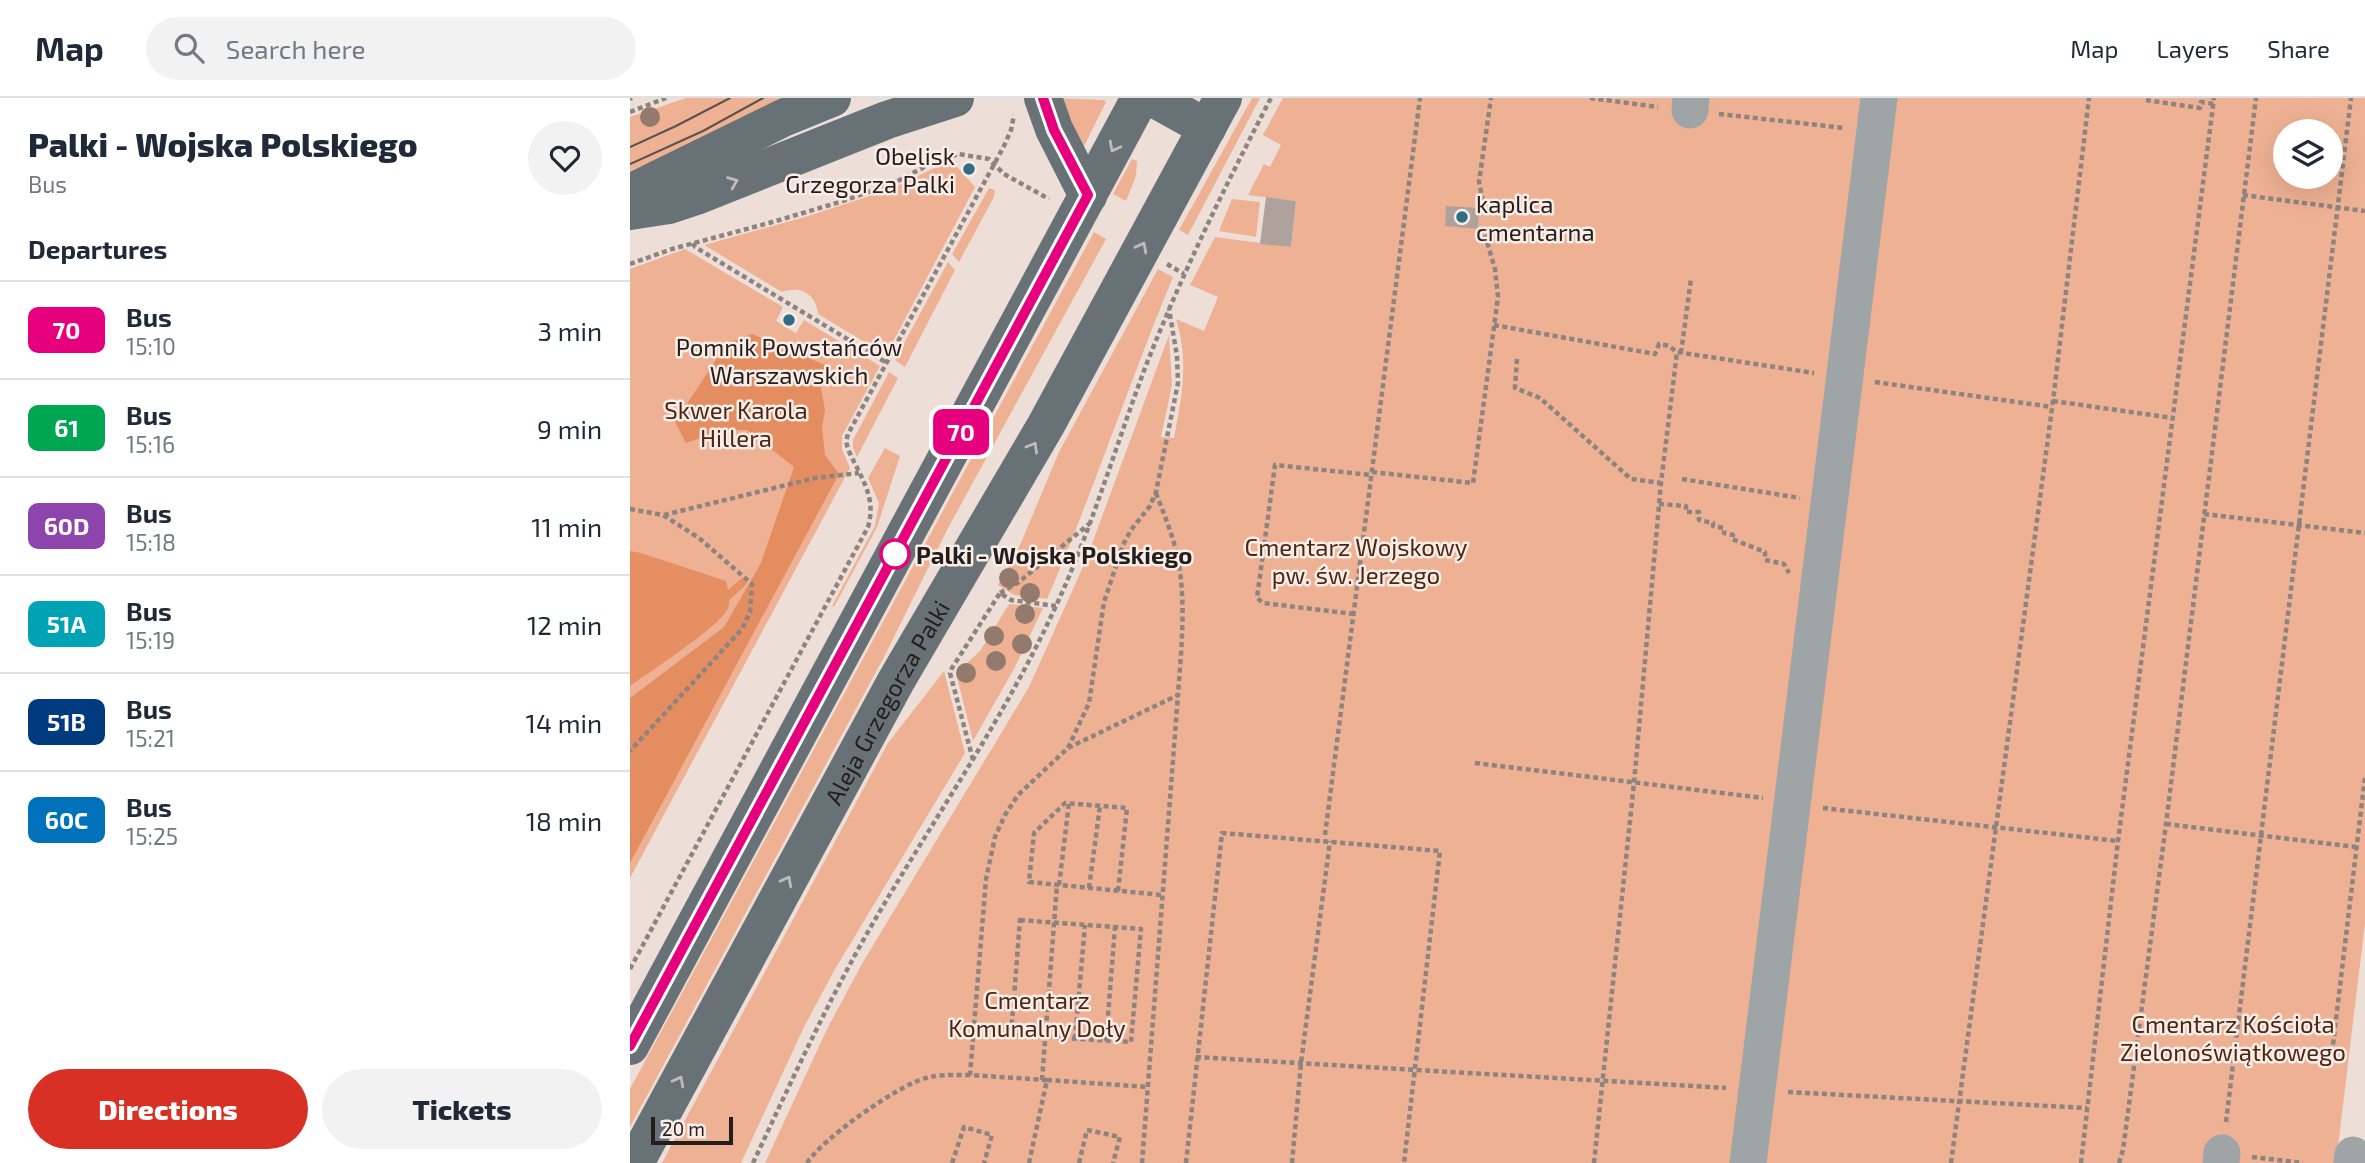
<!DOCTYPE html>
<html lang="en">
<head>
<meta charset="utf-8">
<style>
	:root { --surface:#fff; --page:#f2f2f3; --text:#1f2937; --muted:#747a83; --line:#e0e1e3; --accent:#d93025 }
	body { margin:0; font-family:"Exo 2",sans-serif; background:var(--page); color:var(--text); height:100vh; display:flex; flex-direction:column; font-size:26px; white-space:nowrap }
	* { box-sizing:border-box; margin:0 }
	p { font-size:23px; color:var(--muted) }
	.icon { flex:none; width:38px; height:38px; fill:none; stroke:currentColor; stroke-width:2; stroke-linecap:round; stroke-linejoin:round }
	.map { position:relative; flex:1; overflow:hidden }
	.details { display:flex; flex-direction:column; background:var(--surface); width:630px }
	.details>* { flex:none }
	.badge { padding:0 14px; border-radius:10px; font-size:24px; line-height:46px }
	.buttons { position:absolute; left:1643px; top:21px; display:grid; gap:14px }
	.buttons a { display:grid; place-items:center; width:70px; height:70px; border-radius:50%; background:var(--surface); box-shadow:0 7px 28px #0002; font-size:35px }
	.scale { position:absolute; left:21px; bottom:18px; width:82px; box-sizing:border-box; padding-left:7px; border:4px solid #231e1c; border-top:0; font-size:19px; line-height:24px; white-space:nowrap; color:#231e1c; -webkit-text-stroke:5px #faece6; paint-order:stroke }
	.map>.badge { position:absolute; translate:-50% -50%; box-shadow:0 0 0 4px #fff }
	h2 { padding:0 28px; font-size:26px; line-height:63px }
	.round { display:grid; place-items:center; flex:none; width:74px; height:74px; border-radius:37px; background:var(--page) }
	.head { display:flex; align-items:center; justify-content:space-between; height:119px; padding:0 28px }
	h1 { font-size:33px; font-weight:800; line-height:52px }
	.primary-button { display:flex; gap:14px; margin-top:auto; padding:14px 28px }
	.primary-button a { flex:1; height:80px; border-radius:42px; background:var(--accent); color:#fff; font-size:28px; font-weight:800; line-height:80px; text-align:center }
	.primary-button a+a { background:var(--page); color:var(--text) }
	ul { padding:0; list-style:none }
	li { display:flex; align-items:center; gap:21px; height:98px; padding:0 28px; border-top:2px solid var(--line) }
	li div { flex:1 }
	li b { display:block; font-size:26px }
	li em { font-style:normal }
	li .badge { min-width:77px; font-weight:700; text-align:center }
	header { display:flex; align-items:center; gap:42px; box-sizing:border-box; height:98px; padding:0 35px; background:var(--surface); border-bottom:2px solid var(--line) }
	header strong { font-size:33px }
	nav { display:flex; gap:38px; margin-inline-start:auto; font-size:24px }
	.search { width:490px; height:63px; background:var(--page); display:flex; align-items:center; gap:18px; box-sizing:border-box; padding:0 24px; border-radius:38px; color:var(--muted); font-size:26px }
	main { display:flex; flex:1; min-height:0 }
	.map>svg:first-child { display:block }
	.green { fill:#eeb193; fill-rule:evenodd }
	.forest { fill:#e48d61 }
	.water { fill:#e58f62 }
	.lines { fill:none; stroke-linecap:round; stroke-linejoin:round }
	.stream { stroke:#e58f62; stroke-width:8 }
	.building { fill:#afa29c }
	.path { stroke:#8d837f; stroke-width:4.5; stroke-dasharray:5 3.5; stroke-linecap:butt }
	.minor { stroke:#9fa4a7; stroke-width:37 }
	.major { stroke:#677176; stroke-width:38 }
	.tram { stroke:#59514e; stroke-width:2 }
	.tree { fill:#937a6c }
	.oneway { stroke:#bfbbb9 }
	.line-casing { stroke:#fff; stroke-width:16 }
	.line { stroke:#e6007e; stroke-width:10 }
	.poi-dot { fill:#326c85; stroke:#faece6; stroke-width:2.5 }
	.stop-dot { fill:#fff; stroke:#e6007e; stroke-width:3.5 }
	.labels { text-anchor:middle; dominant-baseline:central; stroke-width:5; stroke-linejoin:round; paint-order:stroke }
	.poi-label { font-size:24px; fill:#231e1c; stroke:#faece6; text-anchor:end }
	.park-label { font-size:24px; fill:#4a2714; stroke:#faece6 }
	.stop-label { font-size:24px; font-weight:bold; fill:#231e1c; stroke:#faece6; text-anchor:start }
	.street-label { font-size:24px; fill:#231e1c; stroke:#faece6 }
</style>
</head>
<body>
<header>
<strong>Map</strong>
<div class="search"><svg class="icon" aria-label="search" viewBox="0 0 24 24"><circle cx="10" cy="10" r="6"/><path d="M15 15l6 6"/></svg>Search here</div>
<nav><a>Map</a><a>Layers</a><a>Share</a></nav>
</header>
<main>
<section class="details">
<div class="head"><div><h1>Palki - Wojska Polskiego</h1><p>Bus</p></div><a class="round"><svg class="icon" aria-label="heart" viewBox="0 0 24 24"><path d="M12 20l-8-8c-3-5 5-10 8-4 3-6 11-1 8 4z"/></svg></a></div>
<h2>Departures</h2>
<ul>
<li><span class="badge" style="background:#e6007e;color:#fff">70</span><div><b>Bus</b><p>15:10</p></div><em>3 min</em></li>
<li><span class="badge" style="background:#00a651;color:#fff">61</span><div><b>Bus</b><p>15:16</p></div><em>9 min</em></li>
<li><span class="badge" style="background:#8e44ad;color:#fff">60D</span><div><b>Bus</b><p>15:18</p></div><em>11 min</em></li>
<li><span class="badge" style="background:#00a3b4;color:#fff">51A</span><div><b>Bus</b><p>15:19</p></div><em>12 min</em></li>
<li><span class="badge" style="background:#003b80;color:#fff">51B</span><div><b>Bus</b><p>15:21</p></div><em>14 min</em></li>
<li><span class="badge" style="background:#0072bc;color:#fff">60C</span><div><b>Bus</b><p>15:25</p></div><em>18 min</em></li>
</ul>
<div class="primary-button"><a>Directions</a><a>Tickets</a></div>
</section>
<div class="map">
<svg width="1735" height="1065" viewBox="0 0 1735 1065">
	<rect width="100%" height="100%" fill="#eddfd8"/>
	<path class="green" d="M 56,0 L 161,0 L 89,35 L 0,73 L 0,19 Z
		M 421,0 L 474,2 L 476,4 L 454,48 Z
		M 622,0 L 630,0 L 558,137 L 549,132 Z
		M 653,0 L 1735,0 L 1735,825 L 1706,1065 L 135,1065 L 197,931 L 233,864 L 399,589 L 456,462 L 539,237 L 542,287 L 531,339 L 544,340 C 552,298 559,264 546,221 L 574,233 L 588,199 L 560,187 L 585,139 L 661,149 L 666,103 L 618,97 L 634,66 L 640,69 L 651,47 L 633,37 ZM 1656,33 L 1701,33 L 1701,79 L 1656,79 Z
		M 502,61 L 507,63 L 506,78 L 496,103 L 483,96 Z
		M 321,62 L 345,89 L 256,257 L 188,216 C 186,196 171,187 152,194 L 74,147 L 175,119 L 261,91 Z
		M 359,90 L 365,92 L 364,99 L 329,164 L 322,156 Z
		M 602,101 L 630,104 L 626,139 L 589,133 Z
		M 464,134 L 476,141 L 317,432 L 254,559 L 0,1029 L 0,991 Z
		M 55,151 L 153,209 L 146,223 L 166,235 L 174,222 L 250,268 L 212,338 L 212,351 L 220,370 L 0,780 L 0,171 Z
		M 318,164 L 325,172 L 275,269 L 265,262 Z
		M 528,171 L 543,179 C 499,285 463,395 417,501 L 384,497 L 368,487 L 390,447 L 429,354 Z
		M 259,274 L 268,280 L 227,359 L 223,350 L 223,342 Z
		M 255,350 L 270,358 L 247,429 L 204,509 L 202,508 L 245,428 L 249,405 L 238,380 Z
		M 379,506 L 413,510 L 384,571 L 343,643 L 326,575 L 350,553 Z
		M 314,573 L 335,655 L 204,873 L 174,929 L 111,1065 L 32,1065 L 258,645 Z"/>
	<path class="forest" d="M 122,236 L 195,267 L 191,291 L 195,312 L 192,330 L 195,357 L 209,376 L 0,765 L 0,600 L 94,529 L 131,465 L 164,369 L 117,332 L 94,332 L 56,345 L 43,320 L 57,306 L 97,245 Z"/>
	<path class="water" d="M 0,453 L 11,455 L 96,483 C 98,492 101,501 98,510 C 92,527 18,575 0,588 Z"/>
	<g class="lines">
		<path class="stream" d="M 91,504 L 112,485"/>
	</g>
	<path class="building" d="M 636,99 L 666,103 L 661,149 L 630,146 Z
		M 816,108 L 849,110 L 848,131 L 815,128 Z"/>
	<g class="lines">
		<path class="path" d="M 960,0 L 1028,9
			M 0,1 L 2,0
			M 1516,2 L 1570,10 L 1571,4 L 1584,6
			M 0,14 L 36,0
			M 1089,16 L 1215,30
			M 1613,97 L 1735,113
			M 853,103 L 849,84 L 861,0
			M 63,145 L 65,149 L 257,265
			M 0,166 L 42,151 L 139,125 L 210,104 L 264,85 L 300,66 L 328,56 L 359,61 L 374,76 L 419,101
			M 537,166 L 554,176
			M 864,227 L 1025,256 L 1029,246 L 1039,248 L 1047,254
			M 1051,255 L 1061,181
			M 887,261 L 885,290 L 910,300 L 1001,381 L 1031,385
			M 1245,284 L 1422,309
			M 1423,303 L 1543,320
			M 742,374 L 843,385 L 868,199 L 865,171 L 855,137
			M 1052,381 L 1170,400
			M 526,395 C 535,419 545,442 549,467 C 556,510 551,554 548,597
			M 1029,406 L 1056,408 L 1056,414 L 1069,414 L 1069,422 L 1083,425 L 1083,428 L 1094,430 L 1094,435 L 1103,437 L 1102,441 L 1135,454 L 1135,462 L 1154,466 L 1159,475
			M 0,411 L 33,417 L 69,440 L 122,486 L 120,514 L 112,531 L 0,653
			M 1574,416 L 1735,435
			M 34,417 L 185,380 L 229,375
			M 370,495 L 389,484 L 459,426
			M 724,516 L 633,505 L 627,500 L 645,367 L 741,377
			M 438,650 L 459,605 L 474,504 L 493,447 L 501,432 L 520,408 L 526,394 L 548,285 L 547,258 L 539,211
			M 343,662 L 320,575 L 322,570 L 370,495 L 381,502 L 426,508
			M 845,665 L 1133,700
			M 1193,710 L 1488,743
			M 1536,726 L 1726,749
			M 695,737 L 790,0
			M 429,787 L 439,705
			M 459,790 L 470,708
			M 488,793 L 497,710 L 435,705 L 404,735 L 399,784 L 532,797
			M 390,822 L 511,831 L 501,944 L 381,937 Z
			M 0,871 L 238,429 C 247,398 230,379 218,351 L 216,343 L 218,336 L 374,48 L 381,32 L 384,17
			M 445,941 L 455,827
			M 476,943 L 485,829
			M 1702,955 L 1735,679
			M 566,959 L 1096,990
			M 412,982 L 427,787
			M 417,982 L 518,989
			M 1158,994 L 1457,1010
			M 1596,1024 L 1721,0
			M 1622,1059 L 1673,1065
			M 123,1065 C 161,984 198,903 243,825 C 304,720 374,621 425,510 C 461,433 485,350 515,270 C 551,178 595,88 641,0
			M 177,1065 C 192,1041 268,987 296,980 C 310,976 326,977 340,977
			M 322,1065 L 334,1029 L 362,1037 L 354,1065
			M 399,1065 L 417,982 L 340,977 L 356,781 L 365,739 L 375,717 L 388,697 L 438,650 L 548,597 L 512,1065
			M 449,1065 L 457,1032 L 490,1039 L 483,1065
			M 556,1065 L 592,735 L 810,753 L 774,1065
			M 662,1065 L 671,965 L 700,743
			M 964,1065 L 1004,685 L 1031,385 L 1047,254 L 1184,275
			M 1321,1065 L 1423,303 L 1459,0
			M 1451,1065 L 1488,743 L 1584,0
			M 1489,1065 L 1493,1052 L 1536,726 L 1626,0"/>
		<path class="minor" d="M 1060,12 L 1061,0
			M 1118,1065 L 1249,0
			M 1591,1065 L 1592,1055
			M 1722,1065 L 1723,1057"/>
		<g class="major">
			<path d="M 413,0 L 424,31 L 458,98"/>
			<path d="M 523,0 L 577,30"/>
			<path d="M 0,95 L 153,20 L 202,0"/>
			<path d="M 0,113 L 39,107 L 66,98 L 257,22 L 325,0"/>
			<path d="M 0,948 L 510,0"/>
			<path id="s1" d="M 5,1065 L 266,583 L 416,327 L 593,0"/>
		</g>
		<path class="tram" d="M 0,49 L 46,28 L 100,0
			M 0,66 L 73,33 L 133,0"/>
	</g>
	<g class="tree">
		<circle cx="20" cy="19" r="10"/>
		<circle cx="379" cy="480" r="10"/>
		<circle cx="400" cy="495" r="10"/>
		<circle cx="395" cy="516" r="10"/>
		<circle cx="364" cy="538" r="10"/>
		<circle cx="392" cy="546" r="10"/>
		<circle cx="366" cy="563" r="10"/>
		<circle cx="336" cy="575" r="10"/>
	</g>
	<defs><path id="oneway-chevron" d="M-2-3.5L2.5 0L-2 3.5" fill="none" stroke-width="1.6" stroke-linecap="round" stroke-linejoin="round" transform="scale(1.75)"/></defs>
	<g class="oneway">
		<use href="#oneway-chevron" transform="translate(484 49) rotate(118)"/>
		<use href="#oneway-chevron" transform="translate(103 84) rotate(-22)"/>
		<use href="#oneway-chevron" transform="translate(512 149) rotate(-62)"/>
		<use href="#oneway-chevron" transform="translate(403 349) rotate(-60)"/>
		<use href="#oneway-chevron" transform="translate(157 783) rotate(-62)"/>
		<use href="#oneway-chevron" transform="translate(49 983) rotate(-62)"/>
	</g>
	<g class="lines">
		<defs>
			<path id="line" d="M 0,948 L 458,97 L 424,32 L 413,0"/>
		</defs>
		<use href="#line" class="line-casing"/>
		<use href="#line" class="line"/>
	</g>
	<g class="poi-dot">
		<circle cx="339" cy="71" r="7"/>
		<circle cx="832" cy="119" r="7"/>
		<circle cx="159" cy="222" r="7"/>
	</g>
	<circle class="stop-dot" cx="265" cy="456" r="14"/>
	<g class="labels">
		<g class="poi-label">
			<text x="325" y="57">Obelisk<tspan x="325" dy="28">Grzegorza Palki</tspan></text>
			<text x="846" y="105" text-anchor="start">kaplica<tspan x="846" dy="28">cmentarna</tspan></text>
			<text x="159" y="248" text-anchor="middle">Pomnik Powstańców<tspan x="159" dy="28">Warszawskich</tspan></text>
		</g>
		<g class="park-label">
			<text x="106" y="311">Skwer Karola<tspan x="106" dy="28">Hillera</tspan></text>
			<text x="726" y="448">Cmentarz Wojskowy<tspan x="726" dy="28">pw. św. Jerzego</tspan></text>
			<text x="407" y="901">Cmentarz<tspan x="407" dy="28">Komunalny Doły</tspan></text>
			<text x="1603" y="925">Cmentarz Kościoła<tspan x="1603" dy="28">Zielonoświątkowego</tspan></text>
		</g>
		<g class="stop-label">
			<text x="286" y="456">Palki - Wojska Polskiego</text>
		</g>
		<g class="street-label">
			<text stroke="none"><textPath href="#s1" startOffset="525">Aleja Grzegorza Palki</textPath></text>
		</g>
	</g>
</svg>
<div class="buttons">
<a><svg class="icon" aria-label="layers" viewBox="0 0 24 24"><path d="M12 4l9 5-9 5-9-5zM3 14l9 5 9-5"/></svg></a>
</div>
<div class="scale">20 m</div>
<b class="badge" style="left:331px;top:334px;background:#e6007e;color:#fff">70</b>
</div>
</main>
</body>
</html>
